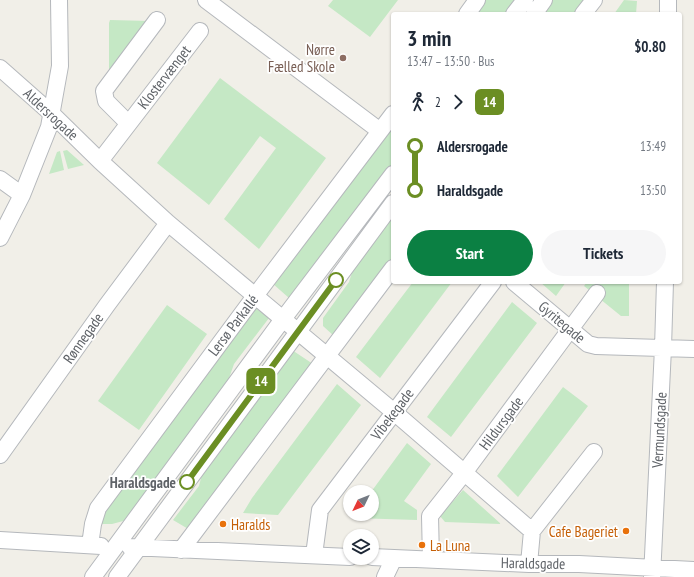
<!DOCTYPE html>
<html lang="en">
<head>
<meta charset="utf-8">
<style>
	:root { --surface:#fff; --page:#f6f6f7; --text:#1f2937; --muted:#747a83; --accent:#0b8043 }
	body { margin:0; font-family:"PT Sans Narrow",sans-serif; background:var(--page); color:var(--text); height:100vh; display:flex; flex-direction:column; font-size:15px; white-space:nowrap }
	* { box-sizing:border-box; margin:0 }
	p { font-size:13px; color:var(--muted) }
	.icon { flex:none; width:22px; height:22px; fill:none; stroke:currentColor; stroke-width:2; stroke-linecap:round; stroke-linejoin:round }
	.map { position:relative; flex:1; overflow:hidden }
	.drawer { position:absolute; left:391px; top:12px; width:291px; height:272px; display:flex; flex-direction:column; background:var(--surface); border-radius:4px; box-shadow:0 1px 3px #0004 }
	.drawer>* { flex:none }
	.badge { padding:0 8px; border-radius:6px; font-size:14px; line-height:26px }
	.needle { width:26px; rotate:227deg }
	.fabs { position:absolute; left:343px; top:485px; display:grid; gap:8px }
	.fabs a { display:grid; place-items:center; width:36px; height:36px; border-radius:50%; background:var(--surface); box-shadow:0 1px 3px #0004; font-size:20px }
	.map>.badge { position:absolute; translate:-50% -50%; box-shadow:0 0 0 2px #fff }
	.legs { display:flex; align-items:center; gap:6px; height:44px; padding:0 16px; font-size:13px }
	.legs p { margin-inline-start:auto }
	.headline { display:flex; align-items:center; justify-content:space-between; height:68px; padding:0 16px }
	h1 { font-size:22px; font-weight:600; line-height:30px }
	.cta { display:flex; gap:8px; margin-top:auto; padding:8px 16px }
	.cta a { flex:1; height:46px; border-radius:24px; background:var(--accent); color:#fff; font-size:16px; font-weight:600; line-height:46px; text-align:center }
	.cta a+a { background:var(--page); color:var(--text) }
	ul { padding:0 16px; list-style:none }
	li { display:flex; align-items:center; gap:14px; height:44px; font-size:15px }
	li i { display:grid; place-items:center; width:6px; height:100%; margin:0 5px; background:currentColor }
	li i::after { content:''; width:10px; height:10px; margin:-5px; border:3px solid; border-radius:50%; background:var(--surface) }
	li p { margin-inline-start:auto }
	li:first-child i { background:linear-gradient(#0000 50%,currentColor 0) }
	li:last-child i { background:linear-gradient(currentColor 50%,#0000 0) }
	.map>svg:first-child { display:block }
	.green { fill:#c5e8c5 }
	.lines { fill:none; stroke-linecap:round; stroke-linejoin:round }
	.minor-casing { stroke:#b5b8bc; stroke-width:18 }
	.minor { stroke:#fff; stroke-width:16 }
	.line-1-casing { stroke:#fff; stroke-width:9 }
	.line-1 { stroke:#6b8e23; stroke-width:6 }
	.education-dot { fill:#8d6e63; stroke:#fff; stroke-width:1.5 }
	.stop-1-dot { fill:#fff; stroke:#6b8e23; stroke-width:2 }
	.food-dot { fill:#e8710a; stroke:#fff; stroke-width:1.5 }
	.labels { text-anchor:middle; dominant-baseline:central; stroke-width:3.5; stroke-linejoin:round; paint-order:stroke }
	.education-label { font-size:15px; fill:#785e54; stroke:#fff; text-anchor:end }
	.street-label { font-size:15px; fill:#5f6368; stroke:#fff }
	.stop-label { font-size:15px; font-weight:bold; fill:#5f6368; stroke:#fff; text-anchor:end }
	.food-label { font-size:15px; fill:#c56008; stroke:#fff; text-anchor:start }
</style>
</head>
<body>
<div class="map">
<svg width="694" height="577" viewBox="0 0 694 577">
	<rect width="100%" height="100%" fill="#f1efe8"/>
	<path class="green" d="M 333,0 L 398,0 L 370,37 L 328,6 Z
		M 484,0 L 517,0 L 507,14 L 473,14 Z
		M 551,0 L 585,0 L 575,14 L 540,14 Z
		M 624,0 L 637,1 L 636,14 L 614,14 Z
		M 110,20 L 151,21 L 109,77 L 109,23 Z
		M 220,78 L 326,158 L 259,249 L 224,219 L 276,148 L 260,136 L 209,205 L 157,163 Z
		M 393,121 L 393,165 L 293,297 L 289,298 L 272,283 Z
		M 67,150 L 84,165 L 68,169 L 63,151 Z
		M 60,151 L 64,170 L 49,174 L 57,152 Z
		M 393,212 L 393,257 L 334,336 L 323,326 L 323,318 L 349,282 L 355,263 Z
		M 413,282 L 452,282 L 380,378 L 356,357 Z
		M 540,282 L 566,282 L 556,296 Z
		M 587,282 L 629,282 L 629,316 L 621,316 L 584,286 Z
		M 512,302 L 537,323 L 451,437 L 427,417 Z
		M 167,305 L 207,334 L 139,430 L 98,401 Z
		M 254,307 L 269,318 L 234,364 L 228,381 L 127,520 L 112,524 L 99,524 L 105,508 Z
		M 292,350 L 313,364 L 190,530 L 173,520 L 199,486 L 203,470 Z
		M 337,384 L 361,405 L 278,515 L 243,513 L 252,498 Z
		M 563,387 L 588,406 L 518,497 L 497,476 Z
		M 407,443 L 431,464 L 404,501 L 417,510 L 417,520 L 353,518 L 355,514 L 372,514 L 372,492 L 371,492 Z
		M 463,490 L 501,524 L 445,522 L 440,516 Z"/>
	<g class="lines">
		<defs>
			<path id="minor" d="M 206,0 L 380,131
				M 668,0 L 668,14
				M 467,14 L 477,0
				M 514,14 L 525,0
				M 534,14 L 544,0
				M 583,14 L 594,0
				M 0,68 L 52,114 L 100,161 L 168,223 L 394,412 L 532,531 L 529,564
				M 128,123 L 106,101 L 104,91 L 157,20
				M 100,161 L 200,31
				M 0,179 L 22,195
				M 0,238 L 22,195 L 49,127 L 60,66 L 59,0
				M 514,282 L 588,344 L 596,346 L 694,349
				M 0,455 L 107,305 L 168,223
				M 532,531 L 594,452
				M 0,540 L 101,546
				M 90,545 L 93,524 L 98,508 L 255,296 L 393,114
				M 130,547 L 350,557
				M 181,550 L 393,268
				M 314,555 L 320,510 L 493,282
				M 372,557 L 529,564 L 579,564 L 694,570
				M 431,560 L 430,516 L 464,473 L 597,293
				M 93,577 L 283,319 L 393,174
				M 117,577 L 393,203
				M 385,577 L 394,558
				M 652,577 L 663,348 L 665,282"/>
		</defs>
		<use href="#minor" class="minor-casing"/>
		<use href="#minor" class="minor"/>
	</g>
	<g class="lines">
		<defs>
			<path id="line-1" d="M 187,482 L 336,280"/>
		</defs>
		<use href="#line-1" class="line-1-casing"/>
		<use href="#line-1" class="line-1"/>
	</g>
	<circle class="education-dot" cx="343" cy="58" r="4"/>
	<g class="stop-1-dot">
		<circle cx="336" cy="280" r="7"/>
		<circle cx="187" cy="482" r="7"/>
	</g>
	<g class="food-dot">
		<circle cx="223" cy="524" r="4"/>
		<circle cx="626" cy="531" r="4"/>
		<circle cx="422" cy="545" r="4"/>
	</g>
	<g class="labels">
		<g class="education-label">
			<text x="335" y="49">Nørre<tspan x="335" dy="17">Fælled Skole</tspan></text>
		</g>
		<g class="street-label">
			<text transform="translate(164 77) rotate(-52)">Klostervænget</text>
			<text transform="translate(51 114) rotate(43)">Aldersrogade</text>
			<text transform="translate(562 322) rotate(40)">Gyritegade</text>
			<text transform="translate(233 325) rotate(-53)">Lersø Parkallé</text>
			<text transform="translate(83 338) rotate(-55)">Rønnegade</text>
			<text transform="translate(392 414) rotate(-53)">Vibekegade</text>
			<text transform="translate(501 423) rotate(-53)">Hildursgade</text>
			<text transform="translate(659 430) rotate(-87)">Vermundsgade</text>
			<text transform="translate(533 563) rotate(1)">Haraldsgade</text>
		</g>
		<g class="stop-label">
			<text x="176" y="482">Haraldsgade</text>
		</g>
		<g class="food-label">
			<text x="231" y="524">Haralds</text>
			<text x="618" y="531" text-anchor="end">Cafe Bageriet</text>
			<text x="430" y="545">La Luna</text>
		</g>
	</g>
</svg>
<div class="fabs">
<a><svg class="needle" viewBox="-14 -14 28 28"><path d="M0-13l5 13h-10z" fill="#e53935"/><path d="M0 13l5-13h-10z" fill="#747a83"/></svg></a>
<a><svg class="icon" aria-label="layers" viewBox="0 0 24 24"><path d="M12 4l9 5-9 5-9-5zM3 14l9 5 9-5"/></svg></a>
</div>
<b class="badge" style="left:261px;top:381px;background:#6b8e23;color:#fff">14</b>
<section class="drawer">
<div class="headline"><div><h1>3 min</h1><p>13:47 – 13:50 · Bus</p></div><b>$0.80</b></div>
<div class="legs"><svg class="icon" aria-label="walk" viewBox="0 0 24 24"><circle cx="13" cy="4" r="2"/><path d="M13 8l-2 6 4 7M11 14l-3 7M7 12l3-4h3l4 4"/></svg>2<svg class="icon" aria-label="forward" viewBox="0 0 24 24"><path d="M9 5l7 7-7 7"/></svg><b class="badge" style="background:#6b8e23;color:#fff">14</b></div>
<ul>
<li><i style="color:#6b8e23"></i><b>Aldersrogade</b><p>13:49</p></li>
<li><i style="color:#6b8e23"></i><b>Haraldsgade</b><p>13:50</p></li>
</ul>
<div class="cta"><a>Start</a><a>Tickets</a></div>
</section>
</div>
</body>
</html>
